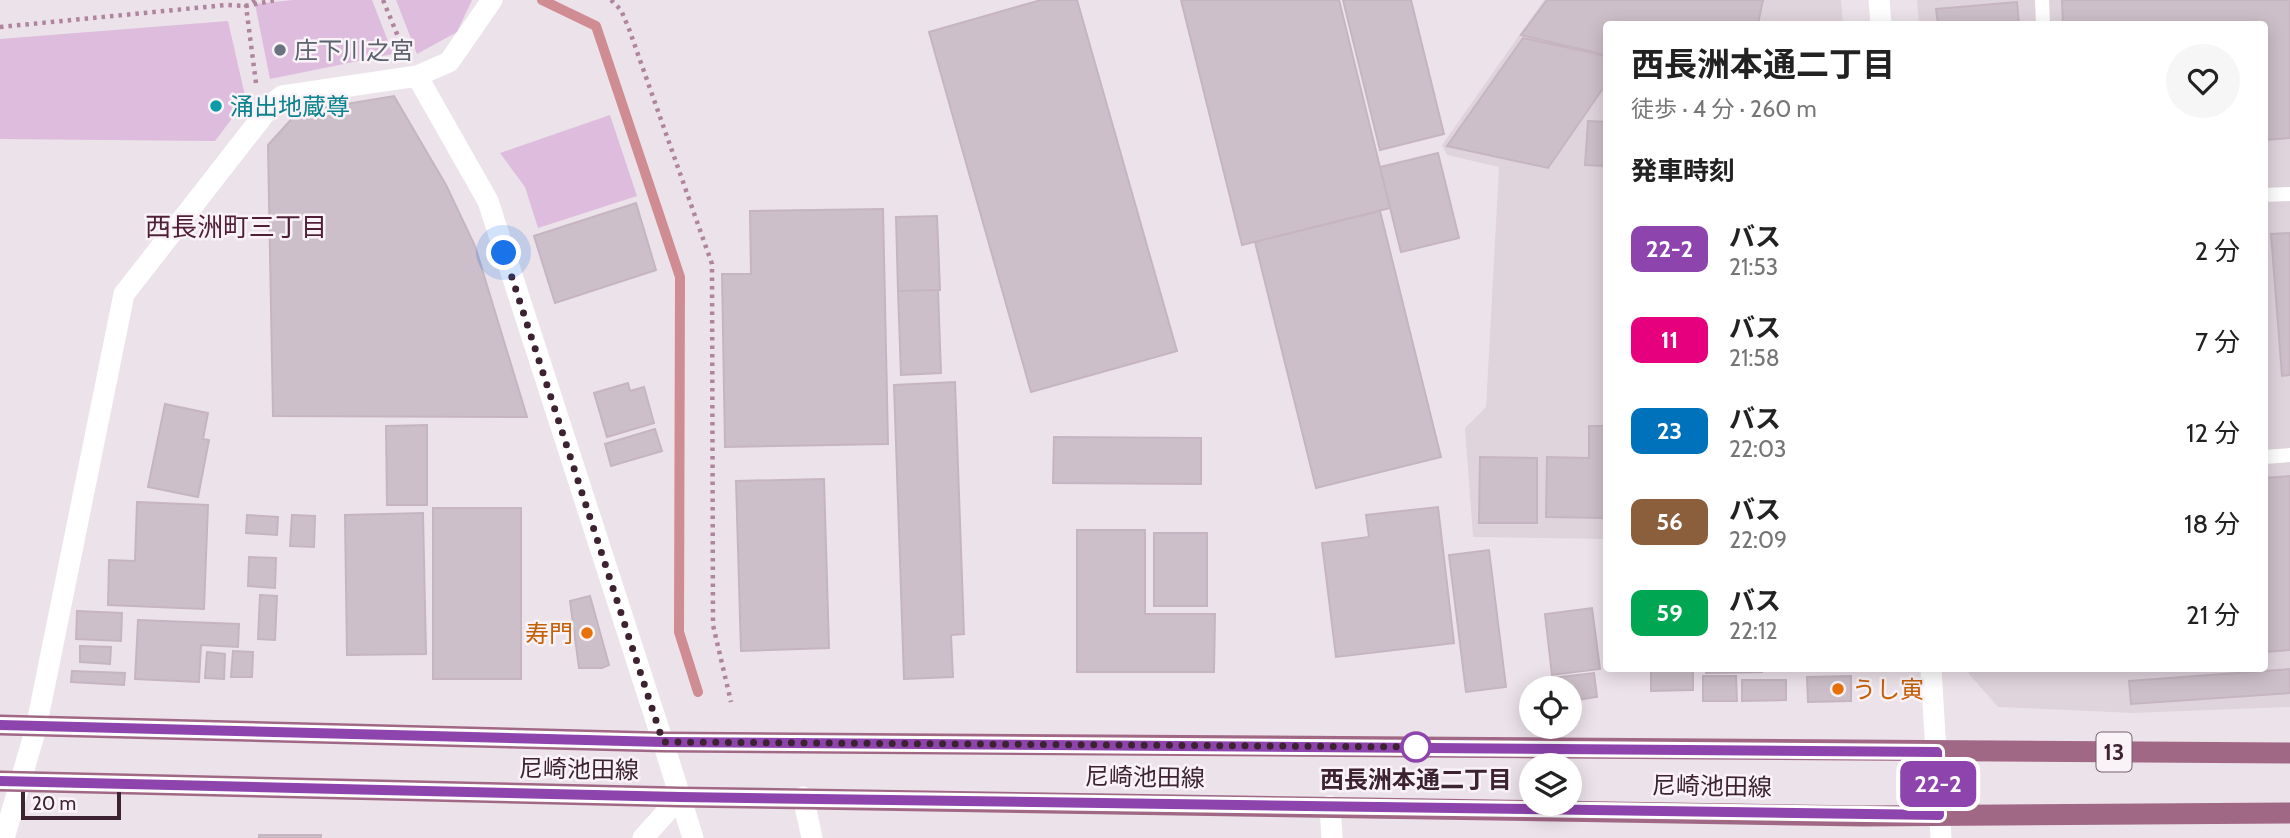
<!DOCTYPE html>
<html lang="ja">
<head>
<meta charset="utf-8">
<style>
	:root { --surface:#fff; --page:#f6f6f6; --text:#222; --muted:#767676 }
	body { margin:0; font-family:Cabin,"Noto Sans JP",sans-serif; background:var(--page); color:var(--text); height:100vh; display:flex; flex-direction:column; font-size:26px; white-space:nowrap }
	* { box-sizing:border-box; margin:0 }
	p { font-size:23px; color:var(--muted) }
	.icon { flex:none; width:38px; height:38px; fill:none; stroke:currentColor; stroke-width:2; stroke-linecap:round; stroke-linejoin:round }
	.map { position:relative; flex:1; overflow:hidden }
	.drawer { position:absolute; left:1603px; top:21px; width:665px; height:651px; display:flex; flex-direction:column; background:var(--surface); border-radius:7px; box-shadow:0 4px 18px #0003 }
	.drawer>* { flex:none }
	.badge { padding:0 14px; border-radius:10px; font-size:24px; line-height:46px }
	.buttons { position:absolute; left:1519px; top:676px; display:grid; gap:14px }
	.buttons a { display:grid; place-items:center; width:63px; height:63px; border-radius:50%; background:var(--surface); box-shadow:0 4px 18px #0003; font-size:35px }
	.scale { position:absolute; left:21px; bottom:18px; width:100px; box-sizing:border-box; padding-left:7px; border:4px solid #3d2331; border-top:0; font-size:19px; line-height:24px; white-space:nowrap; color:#3d2331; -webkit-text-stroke:5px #f9f3f8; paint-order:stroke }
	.you { position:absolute; width:35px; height:35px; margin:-18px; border:5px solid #fff; border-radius:50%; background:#1a73e8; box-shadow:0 0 0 10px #1a73e833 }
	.map>.badge { position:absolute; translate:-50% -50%; box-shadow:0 0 0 4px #fff }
	h2 { padding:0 28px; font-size:26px; line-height:63px }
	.round { display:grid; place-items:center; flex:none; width:74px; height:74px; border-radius:37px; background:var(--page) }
	.headline { display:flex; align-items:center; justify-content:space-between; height:119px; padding:0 28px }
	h1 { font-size:33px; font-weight:700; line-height:52px }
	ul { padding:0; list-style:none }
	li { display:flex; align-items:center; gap:21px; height:91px; padding:0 28px }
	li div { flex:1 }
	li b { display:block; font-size:26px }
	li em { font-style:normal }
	li .badge { min-width:77px; font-weight:700; text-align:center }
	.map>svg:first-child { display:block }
	.built { fill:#e0d4dc }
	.green { fill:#ddbcdd }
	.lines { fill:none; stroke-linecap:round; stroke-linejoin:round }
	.stream { stroke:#d08c93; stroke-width:10 }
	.building { fill:#cdbfc9; stroke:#c6b5c1; stroke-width:2 }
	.path { stroke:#af849d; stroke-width:4.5; stroke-dasharray:3.5 5; stroke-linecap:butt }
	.lane { stroke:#fff; stroke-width:14 }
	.street { stroke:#fff; stroke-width:21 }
	.secondary { stroke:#fff; stroke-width:21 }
	.primary { stroke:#a16886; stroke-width:21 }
	.line-casing { stroke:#fff; stroke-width:16 }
	.line { stroke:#8e44ad; stroke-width:10 }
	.walk { stroke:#3d2331; stroke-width:7; stroke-dasharray:0 12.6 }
	.worship-dot { fill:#6b7280; stroke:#f9f3f8; stroke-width:2.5 }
	.culture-dot { fill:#0f9aa8; stroke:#f9f3f8; stroke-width:2.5 }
	.food-dot { fill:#e8710a; stroke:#f9f3f8; stroke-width:2.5 }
	.stop-dot { fill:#fff; stroke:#8e44ad; stroke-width:3.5 }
	.labels { text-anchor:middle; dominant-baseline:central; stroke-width:5; stroke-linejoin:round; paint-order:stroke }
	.shield { fill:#f9f3f8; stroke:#75616d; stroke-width:2 }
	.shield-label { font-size:23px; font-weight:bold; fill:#3d2331 }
	.worship-label { font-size:24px; fill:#5b616d; stroke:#f9f3f8; text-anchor:start }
	.culture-label { font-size:24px; fill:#0d838f; stroke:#f9f3f8; text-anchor:start }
	.food-label { font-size:24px; fill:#c56008; stroke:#f9f3f8; text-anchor:end }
	.street-label { font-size:24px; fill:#3d2331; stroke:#f9f3f8 }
	.stop-label { font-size:24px; font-weight:bold; fill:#3d2331; stroke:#f9f3f8 }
	.neighbourhood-label { font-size:26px; fill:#4f1f37; stroke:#f9f3f8 }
</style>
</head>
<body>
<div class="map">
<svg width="2290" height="838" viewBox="0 0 2290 838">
	<rect width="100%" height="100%" fill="#ece3ea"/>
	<path class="built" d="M 1544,0 L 1841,0 L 1843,24 L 1606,24 L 1606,539 L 1473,537 L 1465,428 L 1486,407 L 1499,167 L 1447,155 L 1442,145 Z
		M 1917,0 L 2290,0 L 2290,707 L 2133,713 L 1998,707 L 1969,674 L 1969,669 L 2264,668 L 2264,24 L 1919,24 Z"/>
	<path class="green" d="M 293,0 L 372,0 L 393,54 L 270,79 L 255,4 Z
		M 396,0 L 472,0 L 457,32 L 417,54 Z
		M 228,21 L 246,100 L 215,141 L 0,139 L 0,39 Z
		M 610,115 L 637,196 L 538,228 L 525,187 L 500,153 Z"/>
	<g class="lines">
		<path class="stream" d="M 542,0 L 596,26 L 680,277 L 679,632 L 698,692"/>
	</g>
	<path class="building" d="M 1041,0 L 1077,0 L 1177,351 L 1031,392 L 929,32 Z
		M 1181,0 L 1339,0 L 1390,208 L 1242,245 Z
		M 1343,0 L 1411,0 L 1444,134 L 1380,150 Z
		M 1547,0 L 1763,0 L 1758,24 L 1606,24 L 1606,55 L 1521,35 Z
		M 2062,0 L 2290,0 L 2290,138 L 2264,140 L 2264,24 L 2063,24 Z
		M 2017,2 L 2019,24 L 1938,24 L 1936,9 Z
		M 1523,38 L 1606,56 L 1606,84 L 1548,168 L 1447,146 Z
		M 394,96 L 446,185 L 475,246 L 527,417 L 273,416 L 268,145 L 298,112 Z
		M 1588,121 L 1606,122 L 1606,166 L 1585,165 Z
		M 1438,153 L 1459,238 L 1401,252 L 1380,167 Z
		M 636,203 L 656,270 L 555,303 L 534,236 Z
		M 883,209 L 888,444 L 725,447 L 722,274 L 751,274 L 750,211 Z
		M 1380,211 L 1441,457 L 1316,488 L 1255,242 Z
		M 937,216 L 940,290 L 898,291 L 896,217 Z
		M 2290,233 L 2290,375 L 2282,376 L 2271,234 Z
		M 938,290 L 941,373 L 901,375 L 898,291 Z
		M 955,382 L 964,634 L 951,635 L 953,677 L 904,679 L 894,385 Z
		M 628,383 L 630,391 L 644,387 L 654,423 L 607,437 L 594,393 Z
		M 165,404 L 208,413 L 203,439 L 209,440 L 198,497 L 148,487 Z
		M 427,425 L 427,505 L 387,505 L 386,426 Z
		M 1589,426 L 1606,426 L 1606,518 L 1546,517 L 1547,457 L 1589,458 Z
		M 655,429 L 662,451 L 611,466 L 605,444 Z
		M 1054,437 L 1201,438 L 1201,484 L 1053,483 Z
		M 1480,457 L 1537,458 L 1537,523 L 1479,523 Z
		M 2290,476 L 2290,650 L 2264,652 L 2264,478 Z
		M 824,479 L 829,648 L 741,651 L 736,481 Z
		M 137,502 L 208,505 L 204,609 L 108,605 L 109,560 L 135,561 Z
		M 1438,507 L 1454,643 L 1336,657 L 1322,543 L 1369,537 L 1366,515 Z
		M 433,508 L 521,508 L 521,679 L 433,679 Z
		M 423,513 L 426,654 L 347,655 L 345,515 Z
		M 247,515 L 278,517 L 277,535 L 246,533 Z
		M 292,515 L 315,516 L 314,547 L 290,546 Z
		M 1077,530 L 1145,530 L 1145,614 L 1215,614 L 1214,672 L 1077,672 Z
		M 1154,533 L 1207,533 L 1207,606 L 1154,606 Z
		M 1489,550 L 1506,687 L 1466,692 L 1449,555 Z
		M 249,557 L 276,558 L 275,588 L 248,586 Z
		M 260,595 L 277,596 L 275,640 L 258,639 Z
		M 590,596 L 609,665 L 602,668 L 579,668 L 570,601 Z
		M 1592,608 L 1600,669 L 1552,675 L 1545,614 Z
		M 77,611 L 122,613 L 121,641 L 76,639 Z
		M 138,620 L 239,624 L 238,647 L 201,645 L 199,682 L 135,679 Z
		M 80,646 L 111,647 L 110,664 L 80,662 Z
		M 233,651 L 253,652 L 252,677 L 231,677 Z
		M 207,652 L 225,654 L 224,679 L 205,678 Z
		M 1651,668 L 1693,668 L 1693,690 L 1651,691 Z
		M 1706,668 L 1762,668 L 1762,672 L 1706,673 Z
		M 2290,669 L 2290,693 L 2131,704 L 2129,681 Z
		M 72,671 L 125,673 L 124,685 L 71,682 Z
		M 1594,673 L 1597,697 L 1570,701 L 1570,688 L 1553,688 L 1552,678 Z
		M 1703,676 L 1736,676 L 1737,701 L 1703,701 Z
		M 1851,676 L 1851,701 L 1808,702 L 1807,677 Z
		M 1742,680 L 1786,680 L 1786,700 L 1742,701 Z
		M 259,835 L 321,835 L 321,838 L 259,838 Z"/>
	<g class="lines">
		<path class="path" d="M 383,0 L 404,51
			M 611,0 L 621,10 L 629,29 L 712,264 L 713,625 L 731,702
			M 0,27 L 226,5 L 246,6 L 275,0
			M 256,83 L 246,6 L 256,0"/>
		<path class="lane" d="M 2042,0 L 2043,24
			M 2264,195 L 2290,194
			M 2264,457 L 2290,455"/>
		<path class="street" d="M 417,76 L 488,201 L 663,742
			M 803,797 L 812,838
			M 1330,806 L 1332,838
			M 4,838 L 36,728 L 124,294 L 273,103 L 282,96 L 417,76 L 449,62 L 492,0
			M 643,838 L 680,797"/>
		<path class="secondary" d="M 1879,0 L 1881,24
			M 1931,668 L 1941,838
			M 663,742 L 693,838"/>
		<path class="primary" d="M 0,725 L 663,742 L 2290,753
			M 0,781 L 680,797 L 1863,816 L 2290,813"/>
	</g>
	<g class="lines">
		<defs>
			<path id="line" d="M 0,725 L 663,742 L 1937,752 L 1939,815 L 680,797 L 0,781"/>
		</defs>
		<use href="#line" class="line-casing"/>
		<use href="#line" class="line"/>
		<path class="walk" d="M 504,253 L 663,742 L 1427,747 L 1416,747"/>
	</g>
	<circle class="worship-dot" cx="280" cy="50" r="7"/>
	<circle class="culture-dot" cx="216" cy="106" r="7"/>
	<g class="food-dot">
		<circle cx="587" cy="633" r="7"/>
		<circle cx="1838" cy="689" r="7"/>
	</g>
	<circle class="stop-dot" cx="1416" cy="747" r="14"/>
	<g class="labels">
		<rect class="shield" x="2096.5" y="732.5" width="35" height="39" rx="5"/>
		<g class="shield-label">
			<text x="2114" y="752">13</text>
		</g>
		<g class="worship-label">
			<text x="294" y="50">庄下川之宮</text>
		</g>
		<g class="culture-label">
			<text x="230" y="106">涌出地蔵尊</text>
		</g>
		<g class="food-label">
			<text x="573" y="633">寿門</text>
			<text x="1852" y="689" text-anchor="start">うし寅</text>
		</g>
		<g class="street-label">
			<text transform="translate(579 769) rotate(1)">尼崎池田線</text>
			<text transform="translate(1145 777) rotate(1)">尼崎池田線</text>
			<text transform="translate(1712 786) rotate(1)">尼崎池田線</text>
		</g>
		<g class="stop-label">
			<text x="1416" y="779">西長洲本通二丁目</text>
		</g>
		<g class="neighbourhood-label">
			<text x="236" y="227">西長洲町三丁目</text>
		</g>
	</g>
</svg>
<div class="buttons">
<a><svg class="icon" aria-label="locate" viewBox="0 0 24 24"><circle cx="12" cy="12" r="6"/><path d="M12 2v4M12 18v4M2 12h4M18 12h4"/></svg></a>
<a><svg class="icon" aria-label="layers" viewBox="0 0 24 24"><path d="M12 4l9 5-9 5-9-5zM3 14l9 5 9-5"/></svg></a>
</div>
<div class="scale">20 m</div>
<div class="you" style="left:504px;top:253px"></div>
<b class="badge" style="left:1938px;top:784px;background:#8e44ad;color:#fff">22-2</b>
<section class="drawer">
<div class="headline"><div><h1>西長洲本通二丁目</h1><p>徒歩 · 4 分 · 260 m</p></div><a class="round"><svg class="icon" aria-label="heart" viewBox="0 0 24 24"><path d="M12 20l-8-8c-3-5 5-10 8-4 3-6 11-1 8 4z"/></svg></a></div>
<h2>発車時刻</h2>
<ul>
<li><span class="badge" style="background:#8e44ad;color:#fff">22-2</span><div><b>バス</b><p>21:53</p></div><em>2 分</em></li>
<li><span class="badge" style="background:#e6007e;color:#fff">11</span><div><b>バス</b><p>21:58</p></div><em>7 分</em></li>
<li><span class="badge" style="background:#0072bc;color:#fff">23</span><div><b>バス</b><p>22:03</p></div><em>12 分</em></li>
<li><span class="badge" style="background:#8b5e3c;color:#fff">56</span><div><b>バス</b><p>22:09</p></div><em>18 分</em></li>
<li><span class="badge" style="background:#00a651;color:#fff">59</span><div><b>バス</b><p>22:12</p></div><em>21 分</em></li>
</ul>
</section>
</div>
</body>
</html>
